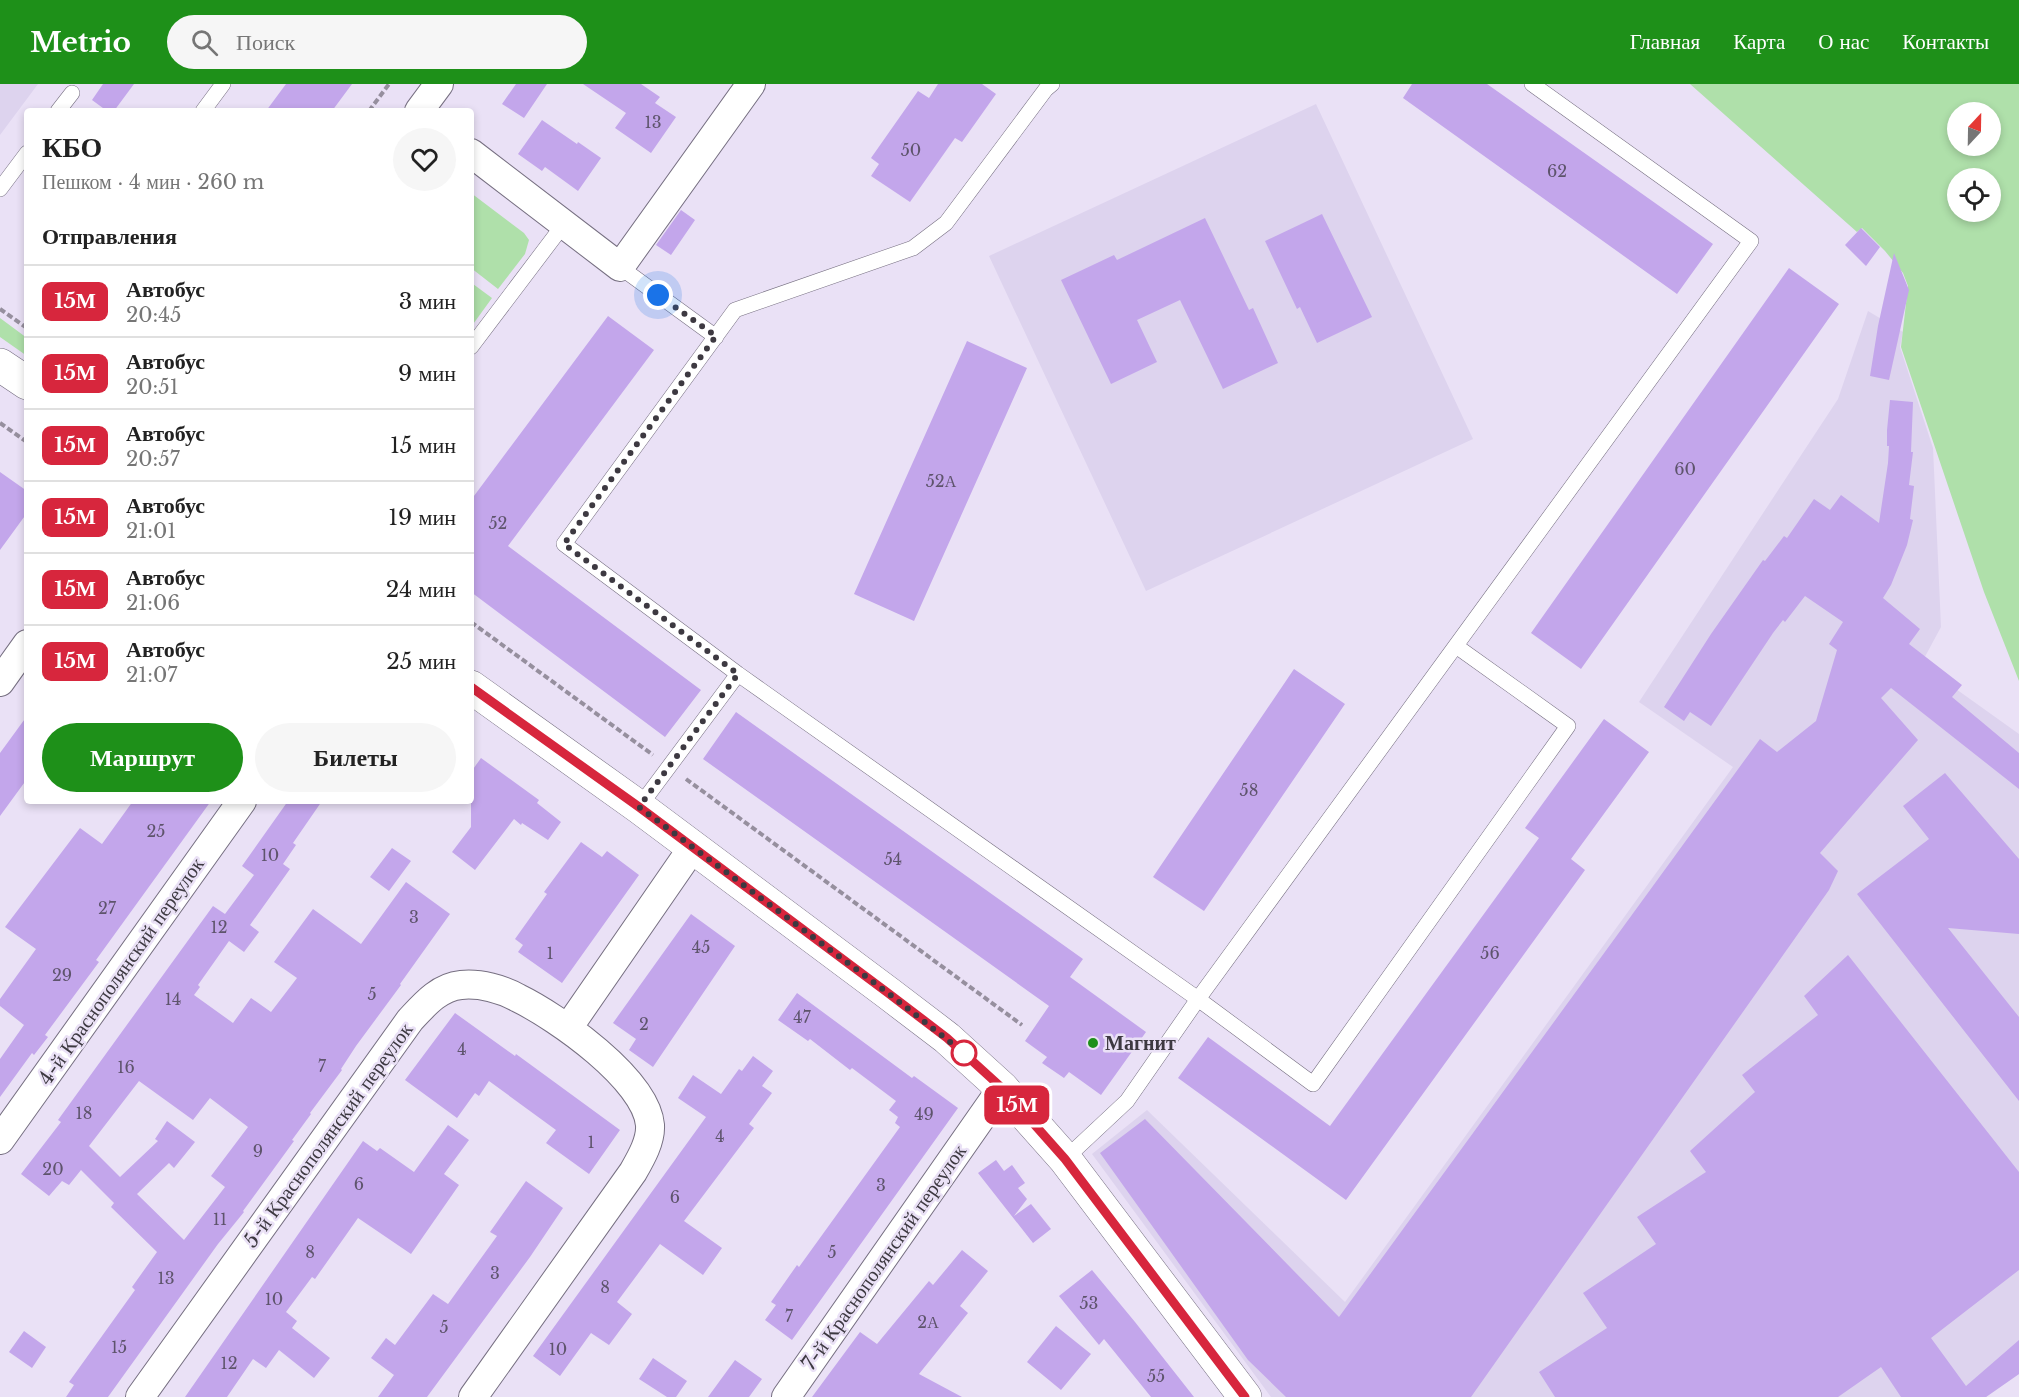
<!DOCTYPE html>
<html lang="ru">
<head>
<meta charset="utf-8">
<style>
	:root { --surface:#fff; --page:#f6f6f6; --text:#222; --muted:#767676; --line:#e0e0e0; --accent:#1e9019 }
	body { margin:0; font-family:"Libre Baskerville",serif; background:var(--page); color:var(--text); height:100vh; display:flex; flex-direction:column; font-size:22px; white-space:nowrap }
	* { box-sizing:border-box; margin:0 }
	p { font-size:20px; color:var(--muted) }
	.icon { flex:none; width:33px; height:33px; fill:none; stroke:currentColor; stroke-width:2; stroke-linecap:round; stroke-linejoin:round }
	.map { position:relative; flex:1; overflow:hidden }
	.side { position:absolute; left:24px; top:24px; width:450px; height:696px; display:flex; flex-direction:column; background:var(--surface); border-radius:6px; box-shadow:0 3px 9px #0003 }
	.side>* { flex:none }
	.badge { padding:0 12px; border-radius:9px; font-size:21px; line-height:39px }
	.needle { width:39px; rotate:22deg }
	.controls { position:absolute; left:1947px; top:18px; display:grid; gap:12px }
	.controls a { display:grid; place-items:center; width:54px; height:54px; border-radius:50%; background:var(--surface); box-shadow:0 3px 9px #0003; font-size:30px }
	.you { position:absolute; width:30px; height:30px; margin:-15px; border:4px solid #fff; border-radius:50%; background:#1a73e8; box-shadow:0 0 0 9px #1a73e833 }
	.map>.badge { position:absolute; translate:-50% -50%; box-shadow:0 0 0 3px #fff }
	h2 { padding:0 18px; font-size:22px; line-height:54px }
	.round { display:grid; place-items:center; flex:none; width:63px; height:63px; border-radius:32px; background:var(--page) }
	.head { display:flex; align-items:center; justify-content:space-between; height:102px; padding:0 18px }
	h1 { font-size:28px; font-weight:800; line-height:45px }
	.button { display:flex; gap:12px; margin-top:auto; padding:12px 18px }
	.button a { flex:1; height:69px; border-radius:36px; background:var(--accent); color:#fff; font-size:24px; font-weight:800; line-height:69px; text-align:center }
	.button a+a { background:var(--page); color:var(--text) }
	ul { padding:0; list-style:none }
	li { display:flex; align-items:center; gap:18px; height:72px; padding:0 18px; border-top:2px solid var(--line) }
	li div { flex:1 }
	li b { display:block; font-size:22px }
	li em { font-style:normal }
	li .badge { min-width:66px; font-weight:700; text-align:center }
	header { display:flex; align-items:center; gap:36px; box-sizing:border-box; height:84px; padding:0 30px; background:var(--accent); color:#fff }
	header strong { font-size:28px }
	nav { display:flex; gap:33px; margin-inline-start:auto; font-size:21px }
	.search { width:420px; height:54px; background:var(--page); display:flex; align-items:center; gap:15px; box-sizing:border-box; padding:0 21px; border-radius:33px; color:var(--muted); font-size:22px }
	.map>svg:first-child { display:block }
	.built { fill:#ddd3ee }
	.green { fill:#afe0aa; fill-rule:evenodd }
	.building { fill:#c3a6eb; fill-rule:evenodd }
	.lines { fill:none; stroke-linecap:round; stroke-linejoin:round }
	.lane-casing { stroke:#766f81; stroke-width:16 }
	.street-casing { stroke:#766f81; stroke-width:30 }
	.secondary-casing { stroke:#766f81; stroke-width:34 }
	.path { stroke:#968f9e; stroke-width:4; stroke-dasharray:6 3; stroke-linecap:butt }
	.lane { stroke:#fff; stroke-width:15 }
	.street { stroke:#fff; stroke-width:28 }
	.secondary { stroke:#fff; stroke-width:33 }
	.line-casing { stroke:#fff; stroke-width:14 }
	.line { stroke:#d7263d; stroke-width:9 }
	.walk { stroke:#3d3941; stroke-width:6; stroke-dasharray:0 10.8 }
	.poi-dot { fill:#1e9019; stroke:#eae1f6; stroke-width:2 }
	.stop-dot { fill:#fff; stroke:#d7263d; stroke-width:3 }
	.labels { text-anchor:middle; dominant-baseline:central; stroke-width:5; stroke-linejoin:round; paint-order:stroke }
	.number-label { font-size:16px; fill:#5e546c }
	.street-label { font-size:20px; fill:#3d3941; stroke:#eae1f6 }
	.poi-label { font-size:20px; font-weight:bold; fill:#3d3941; stroke:#eae1f6; text-anchor:start }
</style>
</head>
<body>
<header>
<strong>Metrio</strong>
<div class="search"><svg class="icon" aria-label="search" viewBox="0 0 24 24"><circle cx="10" cy="10" r="6"/><path d="M15 15l6 6"/></svg>Поиск</div>
<nav><a>Главная</a><a>Карта</a><a>О нас</a><a>Контакты</a></nav>
</header>
<div class="map">
<svg width="2019" height="1313" viewBox="0 0 2019 1313">
	<rect width="100%" height="100%" fill="#eae1f6"/>
	<path class="built" d="M 0,0 L 38,0 L 0,51 Z
		M 1316,20 L 1473,355 L 1146,507 L 989,172 Z
		M 1868,227 L 1903,248 L 1900,263 L 1933,364 L 1941,543 L 1921,580 L 2019,650 L 2019,1290 L 1986,1313 L 1271,1313 L 1092,1070 L 1147,1026 L 1345,1218 L 1733,683 L 1639,618 L 1838,315 Z"/>
	<path class="green" d="M 1690,0 L 2019,0 L 2019,597 L 1984,508 L 1901,263 L 1908,202 L 1903,189 L 1885,167 L 1862,144 L 1857,148 ZM 1958,28 L 1990,28 L 1990,62 L 1958,62 ZM 1958,94 L 1990,94 L 1990,128 L 1958,128 Z
		M 471,109 L 524,149 L 529,156 L 525,170 L 498,205 L 471,184 Z
		M 473,200 L 492,214 L 471,243 L 471,203 Z
		M 0,234 L 27,254 L 27,272 L 0,253 Z"/>
	<path class="building" d="M 103,0 L 134,0 L 114,27 L 107,27 L 92,16 Z
		M 286,0 L 352,0 L 332,27 L 266,27 Z
		M 516,0 L 547,0 L 524,34 L 502,20 Z
		M 583,0 L 641,0 L 660,13 L 655,19 L 676,33 L 651,69 L 615,44 L 626,29 Z
		M 938,0 L 982,0 L 996,10 L 962,58 L 955,54 L 910,118 L 871,92 L 879,80 L 871,74 L 918,7 L 929,14 Z
		M 1412,0 L 1487,0 L 1713,160 L 1677,210 L 1403,14 Z
		M 542,36 L 577,60 L 578,58 L 601,74 L 578,107 L 545,83 L 542,87 L 518,70 Z
		M 681,126 L 695,136 L 671,171 L 656,161 Z
		M 1322,130 L 1372,233 L 1317,259 L 1300,223 L 1297,225 L 1265,157 Z
		M 1205,134 L 1249,226 L 1253,224 L 1278,279 L 1223,305 L 1180,216 L 1137,236 L 1157,278 L 1111,300 L 1061,196 L 1114,171 L 1117,176 Z
		M 1861,144 L 1880,163 L 1866,182 L 1845,161 Z
		M 1894,169 L 1909,206 L 1889,296 L 1870,292 L 1878,242 Z
		M 1789,184 L 1839,220 L 1581,585 L 1531,549 Z
		M 608,232 L 654,266 L 508,462 L 701,606 L 665,653 L 471,508 L 471,416 Z
		M 967,257 L 1027,284 L 914,537 L 854,510 Z
		M 1890,316 L 1913,318 L 1911,368 L 1913,368 L 1909,401 L 1914,402 L 1910,435 L 1913,436 L 1907,461 L 1891,501 L 1883,514 L 1920,545 L 1909,560 L 1962,601 L 1952,613 L 2019,669 L 2019,705 L 1891,604 L 1881,614 L 1918,656 L 1820,769 L 1838,787 L 1829,806 L 1471,1313 L 1286,1313 L 1248,1276 L 1100,1069 L 1145,1035 L 1339,1233 L 1760,655 L 1777,668 L 1816,637 L 1837,566 L 1829,560 L 1843,538 L 1805,512 L 1785,538 L 1783,536 L 1773,549 L 1711,642 L 1690,628 L 1684,637 L 1664,623 L 1711,550 L 1763,476 L 1765,477 L 1784,452 L 1787,454 L 1814,415 L 1830,426 L 1841,411 L 1879,439 L 1888,379 L 1889,362 L 1887,362 L 1887,346 Z
		M 0,388 L 27,407 L 27,429 L 0,466 Z
		M 1294,585 L 1345,620 L 1204,827 L 1153,793 Z
		M 736,628 L 1083,875 L 1070,893 L 1146,948 L 1101,1011 L 1069,988 L 1064,994 L 1042,979 L 1047,973 L 1025,957 L 1049,922 L 703,675 Z
		M 27,632 L 27,695 L 0,732 L 0,669 Z
		M 1604,635 L 1649,668 L 1571,775 L 1585,786 L 1346,1116 L 1178,994 L 1208,953 L 1330,1042 L 1539,754 L 1525,744 Z
		M 481,674 L 539,716 L 537,719 L 561,738 L 548,756 L 522,739 L 521,741 L 514,735 L 475,786 L 452,768 L 471,743 L 471,688 Z
		M 1945,689 L 2019,775 L 2019,850 L 1948,844 L 2019,933 L 2019,1017 L 1857,810 L 1929,755 L 1903,722 Z
		M 133,717 L 211,717 L 96,876 L 99,878 L 45,951 L 48,953 L 34,971 L 32,969 L 0,1013 L 0,975 L 24,941 L 0,922 L 0,915 L 36,865 L 5,843 L 80,744 L 102,760 Z
		M 288,717 L 322,717 L 293,759 L 296,761 L 283,780 L 290,785 L 250,841 L 259,848 L 244,868 L 229,857 L 198,901 L 200,903 L 194,911 L 233,939 L 251,914 L 271,928 L 297,894 L 274,878 L 313,825 L 361,860 L 406,798 L 450,830 L 400,900 L 401,901 L 356,962 L 341,985 L 342,986 L 310,1029 L 311,1030 L 292,1056 L 294,1057 L 243,1127 L 244,1128 L 218,1160 L 108,1313 L 66,1313 L 74,1301 L 69,1298 L 135,1206 L 132,1203 L 157,1168 L 111,1123 L 114,1119 L 81,1086 L 69,1101 L 62,1097 L 49,1112 L 21,1090 L 61,1038 L 58,1036 L 213,822 L 225,830 L 254,791 L 242,782 ZM 139,997 L 193,1036 L 210,1014 L 248,1043 L 211,1092 L 225,1103 L 184,1156 L 137,1110 L 169,1079 L 174,1084 L 195,1058 L 167,1037 L 155,1055 L 158,1057 L 120,1093 L 89,1062 Z
		M 581,758 L 602,773 L 607,767 L 639,791 L 562,899 L 518,868 L 523,861 L 515,855 L 547,810 L 544,808 Z
		M 392,764 L 411,777 L 389,807 L 370,793 Z
		M 691,830 L 735,862 L 653,983 L 629,966 L 636,955 L 613,939 Z
		M 1848,871 L 2019,1088 L 2019,1186 L 1931,1254 L 1966,1302 L 2019,1256 L 2019,1290 L 1986,1313 L 1901,1313 L 1881,1283 L 1838,1313 L 1555,1313 L 1539,1288 L 1607,1244 L 1583,1209 L 1656,1160 L 1637,1133 L 1706,1088 L 1690,1067 L 1755,1008 L 1742,991 L 1818,931 L 1804,912 Z
		M 797,909 L 912,994 L 914,992 L 958,1024 L 792,1256 L 765,1236 L 776,1221 L 771,1218 L 797,1181 L 799,1183 L 900,1043 L 895,1039 L 898,1033 L 889,1026 L 896,1017 L 852,984 L 850,986 L 810,955 L 808,957 L 778,936 Z
		M 455,929 L 515,972 L 516,970 L 620,1046 L 589,1090 L 546,1059 L 556,1046 L 489,997 L 479,1012 L 475,1009 L 457,1034 L 405,996 Z
		M 753,972 L 773,987 L 762,1002 L 772,1009 L 749,1040 L 754,1044 L 684,1137 L 722,1164 L 703,1191 L 660,1160 L 617,1218 L 632,1230 L 609,1261 L 591,1249 L 560,1292 L 533,1272 L 706,1033 L 678,1014 L 693,991 L 721,1010 L 739,985 L 742,987 Z
		M 448,1041 L 469,1056 L 444,1090 L 459,1101 L 411,1170 L 358,1134 L 315,1195 L 312,1193 L 286,1228 L 297,1237 L 292,1244 L 330,1274 L 314,1294 L 279,1266 L 266,1284 L 253,1275 L 227,1313 L 185,1313 L 363,1057 L 377,1067 L 380,1064 L 414,1088 Z
		M 996,1076 L 1004,1087 L 1012,1081 L 1025,1099 L 1018,1104 L 1027,1115 L 1014,1132 L 1031,1120 L 1051,1145 L 1033,1159 L 978,1089 Z
		M 526,1097 L 563,1124 L 530,1173 L 427,1313 L 378,1313 L 394,1291 L 371,1274 L 386,1254 L 395,1261 L 433,1210 L 448,1220 L 497,1152 L 490,1148 Z
		M 962,1166 L 988,1187 L 960,1222 L 968,1229 L 919,1290 L 962,1313 L 812,1313 L 860,1248 L 877,1260 L 929,1197 L 933,1201 Z
		M 1092,1186 L 1135,1238 L 1194,1313 L 1151,1313 L 1104,1255 L 1099,1261 L 1059,1212 Z
		M 1056,1242 L 1091,1270 L 1061,1306 L 1027,1278 Z
		M 24,1247 L 46,1263 L 32,1284 L 9,1268 Z
		M 653,1274 L 687,1297 L 676,1313 L 667,1313 L 639,1295 Z
		M 735,1276 L 762,1295 L 749,1313 L 708,1313 Z"/>
	<g class="lines">
		<defs>
			<path id="lane" d="M 1052,0 L 1046,5 L 946,139 L 913,164 L 735,226 L 564,460 L 738,590 L 1198,915 L 1751,157 L 1532,0
				M 58,27 L 72,9
				M 203,27 L 223,0
				M 0,105 L 27,69
				M 620,183 L 716,253
				M 471,263 L 564,140
				M 639,723 L 738,590
				M 1065,1075 L 1127,1017 L 1198,915 L 1313,1000 L 1568,642 L 1456,562"/>
			<path id="street" d="M 419,27 L 439,0
				M 471,69 L 620,183 L 751,0
				M 0,598 L 27,560
				M 568,944 L 693,763
				M 0,1056 L 242,717
				M 140,1313 L 410,936 C 424,921 439,903 461,901 C 480,899 502,905 518,914 C 557,933 646,995 650,1041 C 651,1057 641,1074 633,1088 L 473,1313
				M 786,1313 L 1002,1004"/>
			<path id="secondary" d="M 0,281 L 27,299
				M 471,603 L 639,723 L 888,909 L 947,954 L 1002,1004 L 1065,1075 L 1245,1313"/>
		</defs>
		<use href="#lane" class="lane-casing"/>
		<use href="#street" class="street-casing"/>
		<use href="#secondary" class="secondary-casing"/>
		<path class="path" d="M 369,27 L 389,0
			M 0,225 L 27,244
			M 0,339 L 27,358
			M 471,538 L 653,671
			M 686,695 L 1022,941"/>
		<use href="#lane" class="lane"/>
		<use href="#street" class="street"/>
		<use href="#secondary" class="secondary"/>
	</g>
	<g class="lines">
		<defs>
			<path id="line" d="M 471,603 L 639,723 L 888,909 L 947,954 L 1002,1004 L 1065,1075 L 1245,1313"/>
		</defs>
		<use href="#line" class="line-casing"/>
		<use href="#line" class="line"/>
		<path class="walk" d="M 658,211 L 716,252 L 564,460 L 738,590 L 639,723 L 888,909 L 964,969"/>
	</g>
	<circle class="poi-dot" cx="1093" cy="959" r="6"/>
	<circle class="stop-dot" cx="964" cy="969" r="12"/>
	<g class="labels">
		<g class="number-label">
			<text x="653" y="38">13</text>
			<text x="911" y="66">50</text>
			<text x="1557" y="87">62</text>
			<text x="1685" y="385">60</text>
			<text x="941" y="397">52А</text>
			<text x="498" y="439">52</text>
			<text x="1249" y="706">58</text>
			<text x="156" y="747">25</text>
			<text x="270" y="771">10</text>
			<text x="893" y="775">54</text>
			<text x="107" y="824">27</text>
			<text x="414" y="833">3</text>
			<text x="219" y="843">12</text>
			<text x="701" y="863">45</text>
			<text x="550" y="869">1</text>
			<text x="1490" y="869">56</text>
			<text x="62" y="891">29</text>
			<text x="372" y="910">5</text>
			<text x="173" y="915">14</text>
			<text x="802" y="933">47</text>
			<text x="644" y="940">2</text>
			<text x="462" y="965">4</text>
			<text x="322" y="982">7</text>
			<text x="126" y="983">16</text>
			<text x="84" y="1029">18</text>
			<text x="924" y="1030">49</text>
			<text x="720" y="1052">4</text>
			<text x="591" y="1058">1</text>
			<text x="258" y="1067">9</text>
			<text x="53" y="1085">20</text>
			<text x="359" y="1100">6</text>
			<text x="881" y="1101">3</text>
			<text x="675" y="1113">6</text>
			<text x="220" y="1135">11</text>
			<text x="310" y="1168">8</text>
			<text x="832" y="1168">5</text>
			<text x="495" y="1189">3</text>
			<text x="166" y="1194">13</text>
			<text x="605" y="1203">8</text>
			<text x="274" y="1215">10</text>
			<text x="1089" y="1219">53</text>
			<text x="789" y="1232">7</text>
			<text x="928" y="1238">2А</text>
			<text x="444" y="1243">5</text>
			<text x="119" y="1263">15</text>
			<text x="558" y="1265">10</text>
			<text x="229" y="1279">12</text>
			<text x="1156" y="1292">55</text>
		</g>
		<g class="street-label">
			<text transform="translate(121 887) rotate(-55)">4-й Краснополянский переулок</text>
			<text transform="translate(328 1051) rotate(-54)">5-й Краснополянский переулок</text>
			<text transform="translate(884 1173) rotate(-55)">7-й Краснополянский переулок</text>
		</g>
		<g class="poi-label">
			<text x="1105" y="959">Магнит</text>
		</g>
	</g>
</svg>
<div class="controls">
<a><svg class="needle" viewBox="-14 -14 28 28"><path d="M0-13l5 13h-10z" fill="#e53935"/><path d="M0 13l5-13h-10z" fill="#767676"/></svg></a>
<a><svg class="icon" aria-label="locate" viewBox="0 0 24 24"><circle cx="12" cy="12" r="6"/><path d="M12 2v4M12 18v4M2 12h4M18 12h4"/></svg></a>
</div>
<div class="you" style="left:658px;top:211px"></div>
<b class="badge" style="left:1017px;top:1021px;background:#d7263d;color:#fff">15М</b>
<section class="side">
<div class="head"><div><h1>КБО</h1><p>Пешком · 4 мин · 260 m</p></div><a class="round"><svg class="icon" aria-label="heart" viewBox="0 0 24 24"><path d="M12 20l-8-8c-3-5 5-10 8-4 3-6 11-1 8 4z"/></svg></a></div>
<h2>Отправления</h2>
<ul>
<li><span class="badge" style="background:#d7263d;color:#fff">15М</span><div><b>Автобус</b><p>20:45</p></div><em>3 мин</em></li>
<li><span class="badge" style="background:#d7263d;color:#fff">15М</span><div><b>Автобус</b><p>20:51</p></div><em>9 мин</em></li>
<li><span class="badge" style="background:#d7263d;color:#fff">15М</span><div><b>Автобус</b><p>20:57</p></div><em>15 мин</em></li>
<li><span class="badge" style="background:#d7263d;color:#fff">15М</span><div><b>Автобус</b><p>21:01</p></div><em>19 мин</em></li>
<li><span class="badge" style="background:#d7263d;color:#fff">15М</span><div><b>Автобус</b><p>21:06</p></div><em>24 мин</em></li>
<li><span class="badge" style="background:#d7263d;color:#fff">15М</span><div><b>Автобус</b><p>21:07</p></div><em>25 мин</em></li>
</ul>
<div class="button"><a>Маршрут</a><a>Билеты</a></div>
</section>
</div>
</body>
</html>
